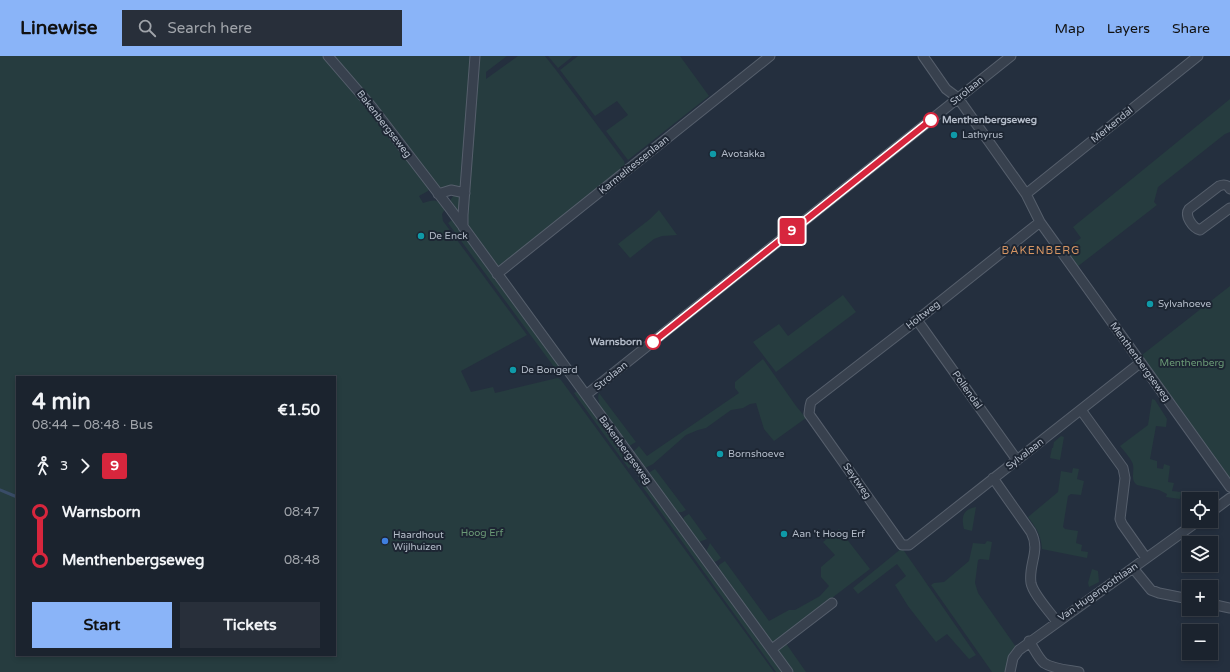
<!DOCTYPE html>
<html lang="en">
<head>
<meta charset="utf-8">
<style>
	:root { --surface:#1b232e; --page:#282f3a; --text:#f1f3f6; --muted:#a0a4aa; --line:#39404a; --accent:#8ab4f8 }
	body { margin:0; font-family:"Varela Round",sans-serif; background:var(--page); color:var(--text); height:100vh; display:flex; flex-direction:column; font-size:15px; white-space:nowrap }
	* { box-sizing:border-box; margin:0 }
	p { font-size:13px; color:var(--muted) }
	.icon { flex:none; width:22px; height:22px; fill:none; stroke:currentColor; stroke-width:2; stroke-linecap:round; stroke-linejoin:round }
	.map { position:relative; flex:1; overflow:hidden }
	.side { position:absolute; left:16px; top:320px; width:320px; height:280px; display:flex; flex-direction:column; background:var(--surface); border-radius:0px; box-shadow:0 2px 6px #0003,0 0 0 1px var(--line) }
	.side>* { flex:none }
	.badge { padding:0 8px; border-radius:3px; font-size:14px; line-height:26px }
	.buttons { position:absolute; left:1182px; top:436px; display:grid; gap:8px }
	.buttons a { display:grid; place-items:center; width:36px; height:36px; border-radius:0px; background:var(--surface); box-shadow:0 2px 6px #0003,0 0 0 1px var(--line); font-size:20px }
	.map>.badge { position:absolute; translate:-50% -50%; box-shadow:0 0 0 2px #fff }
	.legs { display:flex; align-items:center; gap:6px; height:44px; padding:0 16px; font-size:13px }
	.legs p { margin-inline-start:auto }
	.headline { display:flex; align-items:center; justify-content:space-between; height:68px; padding:0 16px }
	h1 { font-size:22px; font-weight:800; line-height:30px }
	.primary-button { display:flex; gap:8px; margin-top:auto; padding:8px 16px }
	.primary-button a { flex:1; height:46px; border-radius:0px; background:var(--accent); color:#111; font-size:16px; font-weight:800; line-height:46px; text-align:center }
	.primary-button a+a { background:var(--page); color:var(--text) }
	ul { padding:0 16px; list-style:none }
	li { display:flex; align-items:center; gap:14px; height:48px; font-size:15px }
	li i { display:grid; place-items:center; width:6px; height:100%; margin:0 5px; background:currentColor }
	li i::after { content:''; width:10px; height:10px; margin:-5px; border:3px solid; border-radius:50%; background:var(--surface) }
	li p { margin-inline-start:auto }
	li:first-child i { background:linear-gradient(#0000 50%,currentColor 0) }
	li:last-child i { background:linear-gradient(currentColor 50%,#0000 0) }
	header { display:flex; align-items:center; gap:24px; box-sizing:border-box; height:56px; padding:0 20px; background:var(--accent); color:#111 }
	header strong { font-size:19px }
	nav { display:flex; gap:22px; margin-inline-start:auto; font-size:14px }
	.search { width:280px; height:36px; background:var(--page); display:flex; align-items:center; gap:10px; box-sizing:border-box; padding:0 14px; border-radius:0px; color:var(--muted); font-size:15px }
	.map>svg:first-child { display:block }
	.green { fill:#263c3f; fill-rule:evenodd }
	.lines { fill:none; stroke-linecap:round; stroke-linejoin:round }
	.stream { stroke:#394c67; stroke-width:3 }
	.minor-casing { stroke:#565f6c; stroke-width:11 }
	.minor { stroke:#38414e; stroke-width:9 }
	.line-1-casing { stroke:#fff; stroke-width:9 }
	.line-1 { stroke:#d7263d; stroke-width:6 }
	.stop-1-dot { fill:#fff; stroke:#d7263d; stroke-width:2 }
	.culture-dot { fill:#0f9aa8; stroke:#1d2633; stroke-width:1.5 }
	.shop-dot { fill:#3f7fe0; stroke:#1d2633; stroke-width:1.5 }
	.labels { text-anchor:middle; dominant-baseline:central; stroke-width:4; stroke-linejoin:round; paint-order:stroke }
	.street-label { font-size:10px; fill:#b4bcc9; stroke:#1d2633 }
	.stop-label { font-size:10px; font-weight:bold; fill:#b4bcc9; stroke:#1d2633; text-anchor:start }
	.poi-label { font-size:10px; fill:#b4bcc9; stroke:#1d2633; text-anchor:start }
	.park-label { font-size:10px; fill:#6b9a76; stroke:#1d2633 }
	.neighbourhood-label { font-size:11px; letter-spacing:1px; fill:#d59563; stroke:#1d2633 }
</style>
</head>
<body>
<header>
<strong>Linewise</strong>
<div class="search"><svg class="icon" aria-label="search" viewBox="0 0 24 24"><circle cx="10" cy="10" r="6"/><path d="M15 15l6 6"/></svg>Search here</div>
<nav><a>Map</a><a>Layers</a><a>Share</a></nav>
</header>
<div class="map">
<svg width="1230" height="616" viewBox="0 0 1230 616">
	<rect width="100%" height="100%" fill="#242f3e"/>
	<path class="green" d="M 0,0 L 507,0 L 486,16 L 486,23 L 518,0 L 545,0 L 556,14 L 624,105 L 625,109 L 624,112 L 501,209 L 496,210 L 467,170 L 467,139 L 439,131 L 368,52 L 429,132 L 428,135 L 419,140 L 423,147 C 435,143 437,143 445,153 L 442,158 L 443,165 L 527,279 L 461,315 L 471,336 L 493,331 L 495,337 L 553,323 L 558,322 L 561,324 L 774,616 L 0,616 ZM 17,321 L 335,321 L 335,599 L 17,599 L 17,392 L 16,391 L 17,390 Z
		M 548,0 L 573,0 L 558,12 Z
		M 578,0 L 680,0 L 709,40 L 628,104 L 606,75 L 628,59 L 617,45 L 595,60 L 560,14 Z
		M 1230,43 L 1230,76 L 1225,78 L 1158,131 L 1154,146 L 1157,149 L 1077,211 L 1065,194 L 1081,182 L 1073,171 Z
		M 454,139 L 462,140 L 459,158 L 450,147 L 451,143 Z
		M 659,154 L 677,179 L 662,180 L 654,183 L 630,202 L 618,188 L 650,163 Z
		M 453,163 L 558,308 L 558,313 L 557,315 L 448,167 Z
		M 1230,230 L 1230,425 L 1141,300 L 1142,299 Z
		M 843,239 L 856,256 L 776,316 L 753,286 L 779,268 L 788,280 Z
		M 763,303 L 796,350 L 806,362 L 774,385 L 764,373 L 756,347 L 750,348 L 743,352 L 731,354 L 706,372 L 698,374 L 686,379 L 653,408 L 645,412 L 633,396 L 639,390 L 647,400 L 739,337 L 735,332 L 735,326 Z
		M 578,335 L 631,409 L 629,413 L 574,337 Z
		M 599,337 L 636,386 L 629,390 L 600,351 L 598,341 Z
		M 1152,343 L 1155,344 L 1167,363 L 1166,371 L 1156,370 L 1150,403 L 1157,405 L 1157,412 L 1163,413 L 1164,408 L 1170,410 L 1168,426 L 1174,427 L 1172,435 L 1181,436 L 1180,443 L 1166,441 L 1167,438 L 1159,434 L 1137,429 C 1129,423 1136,414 1132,406 C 1129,400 1124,395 1120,390 L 1148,369 Z
		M 1061,380 L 1064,381 L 1060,404 L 1050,402 L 1052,392 L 1053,392 L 1054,386 Z
		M 1073,412 L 1079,413 L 1077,423 L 1084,425 L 1081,439 L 1071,438 L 1068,440 L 1063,471 L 1065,473 L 1078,475 L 1076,487 L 1082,489 L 1081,495 L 1088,496 L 1087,502 L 1042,493 C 1041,478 1036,472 1028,461 L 1058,436 L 1061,415 L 1072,417 Z
		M 655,413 L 686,454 L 682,456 L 677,456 L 650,418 L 650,416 Z
		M 637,423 L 645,427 L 782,616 L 776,616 Z
		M 976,451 L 972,475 L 964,473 C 961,461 963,453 976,451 Z
		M 689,458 L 707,483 L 699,486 L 683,464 L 684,461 Z
		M 839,473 L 870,513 L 774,586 L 772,587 L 718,513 L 719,509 L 725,505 L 769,565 L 789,554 L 795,554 L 820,540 L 829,530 L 821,521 L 821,511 L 835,499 L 823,486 Z
		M 987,485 L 992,486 L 989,504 L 980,503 L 978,504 L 975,527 L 978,537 L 1016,591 L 1006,616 L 992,616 L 931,529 L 934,527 L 944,526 L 969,505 L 973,487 L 985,488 Z
		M 710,487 L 721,502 L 717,505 L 714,506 L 706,496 Z
		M 902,492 L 976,599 L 969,603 L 947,578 L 936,586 L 908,550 L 895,529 L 906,520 L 897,508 L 858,538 L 853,532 Z
		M 1092,513 L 1098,515 L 1099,526 L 1089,531 L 1088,527 Z
		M 785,586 L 806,616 L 794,616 L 777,594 Z"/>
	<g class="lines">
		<path class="stream" d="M 0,434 L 17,441"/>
		<defs>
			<path id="minor" d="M 328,0 L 372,51 L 451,154 L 788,616
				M 923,0 L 946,33 L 958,42 L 1026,138 L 1040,166 L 1230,431
				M 1230,133 C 1227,128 1224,128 1219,130 L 1189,153 C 1184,160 1193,172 1200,174 L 1230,152
				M 438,138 L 451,134 L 465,137
				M 1026,138 L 1198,0
				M 1040,166 L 917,264 L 811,346 L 810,350 L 809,358 L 902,489 L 909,489 L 1140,307
				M 463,171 L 463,159 L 475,0
				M 497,218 L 770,0
				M 917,264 L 1017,404
				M 586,339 L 1011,0
				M 1081,354 L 1123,412 L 1125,422 L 1120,463 L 1122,468 L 1146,502
				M 993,422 L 1031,476 C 1041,495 1028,508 1031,527 C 1033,538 1050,556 1057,566
				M 1211,456 L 1230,442
				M 1133,512 L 1151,534 L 1159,537 L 1189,543
				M 1211,548 L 1230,552
				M 1029,585 C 1034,592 1038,602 1044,607 C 1053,613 1068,614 1079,616
				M 772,593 L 832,547
				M 1010,616 L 1013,602 L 1019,594 L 1198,465"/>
		</defs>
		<use href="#minor" class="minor-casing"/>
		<use href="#minor" class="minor"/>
	</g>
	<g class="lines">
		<defs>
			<path id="line-1" d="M 653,286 L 931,64"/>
		</defs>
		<use href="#line-1" class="line-1-casing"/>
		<use href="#line-1" class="line-1"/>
	</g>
	<g class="stop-1-dot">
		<circle cx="931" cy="64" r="7"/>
		<circle cx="653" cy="286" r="7"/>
	</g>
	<g class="culture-dot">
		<circle cx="954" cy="79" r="4"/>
		<circle cx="713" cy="98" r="4"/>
		<circle cx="421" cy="180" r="4"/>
		<circle cx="1150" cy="248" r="4"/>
		<circle cx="513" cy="314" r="4"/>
		<circle cx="720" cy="398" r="4"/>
		<circle cx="784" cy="478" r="4"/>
	</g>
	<circle class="shop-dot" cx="385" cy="485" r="4"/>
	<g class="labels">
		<g class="street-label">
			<text transform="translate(967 35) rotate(-39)">Strolaan</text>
			<text transform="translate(384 68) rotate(52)">Bakenbergseweg</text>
			<text transform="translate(1112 69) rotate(-39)">Merkendal</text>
			<text transform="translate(634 109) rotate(-39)">Karmelitessenlaan</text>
			<text transform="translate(923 259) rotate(-38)">Holtweg</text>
			<text transform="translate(1140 306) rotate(54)">Menthenbergseweg</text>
			<text transform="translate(611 320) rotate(-39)">Strolaan</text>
			<text transform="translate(967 334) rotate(55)">Pollendal</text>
			<text transform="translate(625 394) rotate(54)">Bakenbergseweg</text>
			<text transform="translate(1025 398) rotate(-38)">Sylvalaan</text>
			<text transform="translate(857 425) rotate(55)">Seytweg</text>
			<text transform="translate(1098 536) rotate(-35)">Van Hugenpothlaan</text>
		</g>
		<g class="stop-label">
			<text x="942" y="64">Menthenbergseweg</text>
			<text x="642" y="286" text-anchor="end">Warnsborn</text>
		</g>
		<g class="poi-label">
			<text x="962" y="79">Lathyrus</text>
			<text x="721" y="98">Avotakka</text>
			<text x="429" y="180">De Enck</text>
			<text x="1158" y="248">Sylvahoeve</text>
			<text x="521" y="314">De Bongerd</text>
			<text x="728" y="398">Bornshoeve</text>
			<text x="792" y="478">Aan 't Hoog Erf</text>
			<text x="393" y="479">Haardhout<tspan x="393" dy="12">Wijlhuizen</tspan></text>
		</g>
		<g class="park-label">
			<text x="1192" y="307">Menthenberg</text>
			<text x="482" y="477">Hoog Erf</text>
		</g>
		<g class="neighbourhood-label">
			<text x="1041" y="194">BAKENBERG</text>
		</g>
	</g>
</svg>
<div class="buttons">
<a><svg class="icon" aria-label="locate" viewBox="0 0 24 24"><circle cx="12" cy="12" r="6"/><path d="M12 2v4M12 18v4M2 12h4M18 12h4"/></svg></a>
<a><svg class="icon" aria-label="layers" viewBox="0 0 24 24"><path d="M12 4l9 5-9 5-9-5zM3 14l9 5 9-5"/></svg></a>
<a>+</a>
<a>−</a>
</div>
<b class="badge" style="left:792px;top:175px;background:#d7263d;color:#fff">9</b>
<section class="side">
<div class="headline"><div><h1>4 min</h1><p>08:44 – 08:48 · Bus</p></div><b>€1.50</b></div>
<div class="legs"><svg class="icon" aria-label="walk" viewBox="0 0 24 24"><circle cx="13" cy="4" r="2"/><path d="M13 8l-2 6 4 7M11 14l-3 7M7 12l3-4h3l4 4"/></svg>3<svg class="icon" aria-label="forward" viewBox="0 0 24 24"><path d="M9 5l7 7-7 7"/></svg><b class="badge" style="background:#d7263d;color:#fff">9</b></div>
<ul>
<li><i style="color:#d7263d"></i><b>Warnsborn</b><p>08:47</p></li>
<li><i style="color:#d7263d"></i><b>Menthenbergseweg</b><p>08:48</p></li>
</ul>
<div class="primary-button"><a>Start</a><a>Tickets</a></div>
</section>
</div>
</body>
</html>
